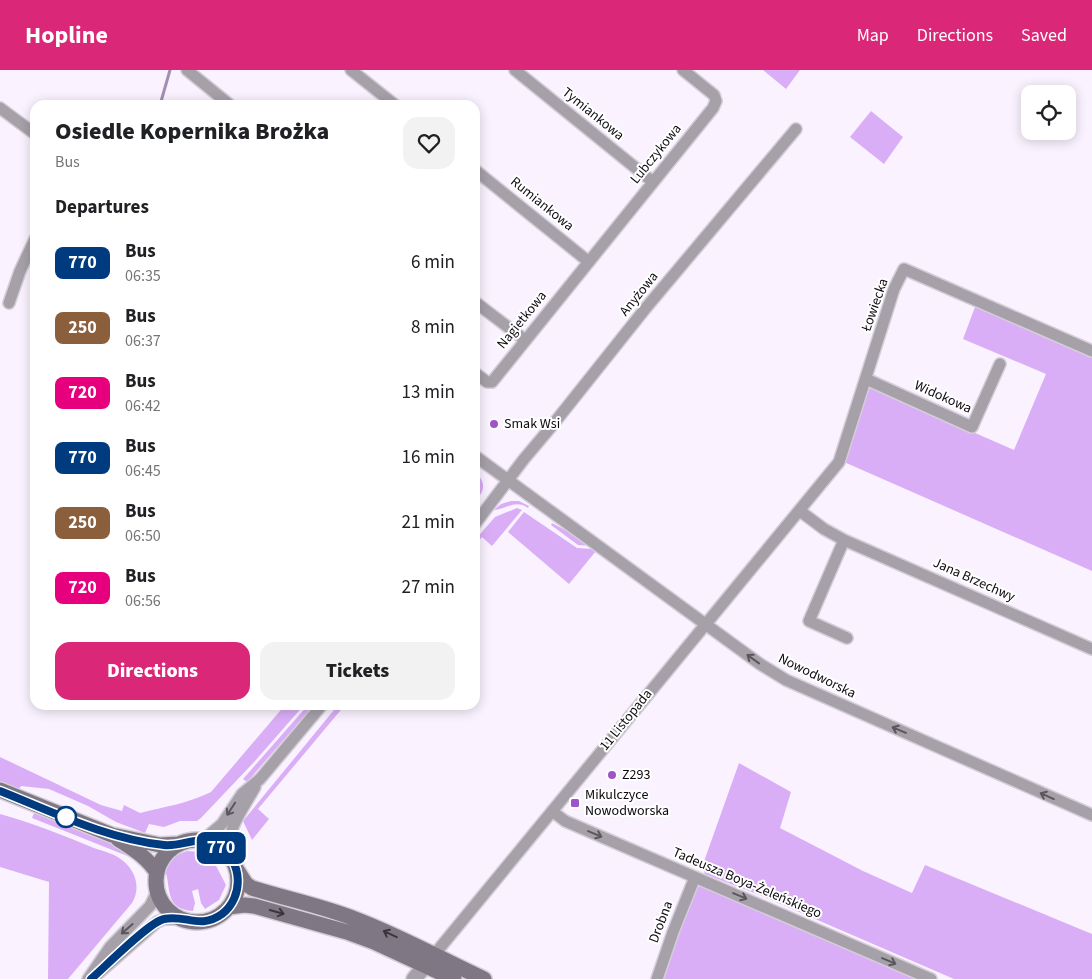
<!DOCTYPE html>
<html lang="en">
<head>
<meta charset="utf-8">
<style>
	:root { --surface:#fff; --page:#f2f2f2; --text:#202124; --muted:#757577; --accent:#db2777 }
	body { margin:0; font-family:"Source Sans 3",sans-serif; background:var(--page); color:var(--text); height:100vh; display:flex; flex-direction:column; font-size:19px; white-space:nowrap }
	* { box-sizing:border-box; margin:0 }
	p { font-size:16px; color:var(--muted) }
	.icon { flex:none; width:28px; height:28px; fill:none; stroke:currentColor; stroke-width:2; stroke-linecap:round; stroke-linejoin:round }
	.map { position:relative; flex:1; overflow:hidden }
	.drawer { position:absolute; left:30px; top:30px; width:450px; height:610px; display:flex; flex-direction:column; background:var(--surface); border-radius:15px; box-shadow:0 2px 12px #0003 }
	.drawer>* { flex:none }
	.badge { padding:0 10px; border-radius:8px; font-size:18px; line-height:32px }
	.fabs { position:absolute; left:1021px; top:15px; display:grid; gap:10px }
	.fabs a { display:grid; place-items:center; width:55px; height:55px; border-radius:10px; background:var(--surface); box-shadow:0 2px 12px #0003; font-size:25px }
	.map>.badge { position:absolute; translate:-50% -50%; box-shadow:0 0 0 2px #fff }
	h2 { padding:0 25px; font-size:19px; line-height:45px }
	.round { display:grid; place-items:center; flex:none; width:52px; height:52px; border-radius:15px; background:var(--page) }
	.overview { display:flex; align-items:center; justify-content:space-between; height:85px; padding:0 25px }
	h1 { font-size:24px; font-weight:800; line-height:38px }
	.button { display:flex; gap:10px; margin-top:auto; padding:10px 25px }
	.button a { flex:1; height:58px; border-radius:15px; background:var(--accent); color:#fff; font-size:20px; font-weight:800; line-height:58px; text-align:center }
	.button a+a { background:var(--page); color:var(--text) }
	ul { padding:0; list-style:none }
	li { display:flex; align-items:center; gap:15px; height:65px; padding:0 25px }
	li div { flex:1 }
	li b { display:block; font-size:19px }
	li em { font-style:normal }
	li .badge { min-width:55px; font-weight:700; text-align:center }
	header { display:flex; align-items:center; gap:30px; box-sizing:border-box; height:70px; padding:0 25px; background:var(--accent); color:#fff }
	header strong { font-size:24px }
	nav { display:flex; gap:28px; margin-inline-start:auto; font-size:18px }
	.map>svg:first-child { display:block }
	.green { fill:#daaef6 }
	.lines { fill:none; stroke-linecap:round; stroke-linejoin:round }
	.stream { stroke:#a48eb2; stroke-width:3 }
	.minor-casing { stroke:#d4ced9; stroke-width:14 }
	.tertiary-casing { stroke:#d4ced9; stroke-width:18 }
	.secondary-casing { stroke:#d4ced9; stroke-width:18 }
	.minor { stroke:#a6a1a9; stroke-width:11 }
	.tertiary { stroke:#a6a1a9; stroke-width:15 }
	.secondary { stroke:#7f7884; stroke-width:15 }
	.oneway { stroke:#5a565c }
	.oneway2 { stroke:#3b363e }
	.line-casing { stroke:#fff; stroke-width:11 }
	.line { stroke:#003b80; stroke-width:8 }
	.poi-dot { fill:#9e54c7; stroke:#fff; stroke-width:2 }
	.stop-dot { fill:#fff; stroke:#003b80; stroke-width:2.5 }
	.labels { text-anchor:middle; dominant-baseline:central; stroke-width:4; stroke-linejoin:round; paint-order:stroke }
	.street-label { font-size:14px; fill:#0e0a10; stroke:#fff }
	.poi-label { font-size:14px; fill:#0e0a10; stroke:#fff; text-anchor:start }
</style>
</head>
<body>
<header>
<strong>Hopline</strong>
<nav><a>Map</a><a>Directions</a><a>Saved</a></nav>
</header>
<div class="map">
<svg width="1092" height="909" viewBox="0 0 1092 909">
	<rect width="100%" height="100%" fill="#faf3ff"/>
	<path class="green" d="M 763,0 L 800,0 L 786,19 Z
		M 871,41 L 903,67 L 884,94 L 850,67 Z
		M 975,237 L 1092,285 L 1092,501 L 844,392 L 870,317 L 1014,380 L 1046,304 L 963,269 Z
		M 479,406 C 487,416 482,423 475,432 L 475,411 Z
		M 511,431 L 519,431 L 529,436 L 528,438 C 516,429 506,439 494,440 L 501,434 Z
		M 517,438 L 522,440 L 492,476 L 482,467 L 475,475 L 475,470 L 495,447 Z
		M 524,442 L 577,478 L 593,479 L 596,481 L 569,514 L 508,462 Z
		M 552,453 L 580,468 L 591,476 L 578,475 L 551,455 Z
		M 285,635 L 304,635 L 255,691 L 201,748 L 197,751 L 180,751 L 164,757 L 149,754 L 145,763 L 116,752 L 88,736 L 49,719 L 21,716 L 19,719 L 0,711 L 0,687 L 101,735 L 122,741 L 124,735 L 140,743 C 164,737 189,733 211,722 Z
		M 308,635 L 314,635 L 247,712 L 243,709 Z
		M 338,635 L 345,635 L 258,739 L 269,749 L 252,770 L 243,751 Z
		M 739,693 L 791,722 L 780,758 L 863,801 L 912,823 L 925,795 L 1092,864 L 1092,909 L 954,909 L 762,826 L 705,804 L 702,797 Z
		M 34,743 L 132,782 L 130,787 L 32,748 Z
		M 0,744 C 32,753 63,765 94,778 C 103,781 115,784 122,790 C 136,801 141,818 132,833 L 68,909 L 48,909 L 49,812 L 0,797 Z
		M 187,781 L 201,782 L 212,788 L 226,815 L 219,830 L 205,839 L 201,833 L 198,819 L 192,821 L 195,833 L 193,841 C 163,839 172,816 164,797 L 174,786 Z
		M 704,815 L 920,909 L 662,909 L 692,821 L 697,817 Z"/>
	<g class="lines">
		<path class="stream" d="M 160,35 L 170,0"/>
		<defs>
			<path id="minor" d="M 187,0 L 230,35
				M 351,0 L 395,35
				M 515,0 L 653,112
				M 0,38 L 35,64
				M 475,100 L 589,192
				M 475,232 L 525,270
				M 9,233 L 20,201 L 35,169
				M 475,303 L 487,312 L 492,312 L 713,38 L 716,31 L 714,25 L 683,0
				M 866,309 L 972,357 L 1000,294
				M 475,386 L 760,594 L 786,610 L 1092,745
				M 800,441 L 824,459 L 844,470 L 1092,579
				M 475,454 L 524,389 L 551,357 L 645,239 L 796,59
				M 844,470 L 809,551 L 847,568
				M 552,741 L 565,751 L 931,909
				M 203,770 L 222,754 L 242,724 L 260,709 L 322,635
				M 229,785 C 226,759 243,739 255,717
				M 434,885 L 839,392 L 894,219 L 904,199 L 1092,281
				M 93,908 L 157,852 L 164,849 L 181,849
				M 88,909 L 110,877 L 150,836 L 157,822
				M 657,909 L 673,862 L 695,807"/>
			<path id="tertiary" d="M 414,909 L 433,886"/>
			<path id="secondary" d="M 0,720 L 112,765 L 160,775 L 179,774
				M 118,769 C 133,779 147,787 157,803
				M156 811a41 41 0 1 1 82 0a41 41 0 1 1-82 0Z
				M 237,800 L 246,814 L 252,818 C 287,829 322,836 355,849 C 400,866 441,889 484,909
				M 229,837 L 244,835 L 254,836 L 347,862 L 374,872 L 454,909"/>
		</defs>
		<use href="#minor" class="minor-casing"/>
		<use href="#tertiary" class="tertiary-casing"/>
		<use href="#secondary" class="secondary-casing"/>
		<use href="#minor" class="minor"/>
		<use href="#tertiary" class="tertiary"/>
		<use href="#secondary" class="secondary"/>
	</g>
	<defs><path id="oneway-shaft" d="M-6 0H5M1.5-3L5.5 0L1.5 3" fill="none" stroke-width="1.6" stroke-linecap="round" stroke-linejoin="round" transform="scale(1.25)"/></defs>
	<g class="oneway">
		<use href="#oneway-shaft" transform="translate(753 589) rotate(-144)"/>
		<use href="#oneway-shaft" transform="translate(899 660) rotate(-157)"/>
		<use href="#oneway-shaft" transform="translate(1047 726) rotate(-156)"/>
		<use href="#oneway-shaft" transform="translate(231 739) rotate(123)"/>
		<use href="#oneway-shaft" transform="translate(595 764) rotate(23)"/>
		<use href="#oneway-shaft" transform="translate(740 826) rotate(23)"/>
		<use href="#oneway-shaft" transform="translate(127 859) rotate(139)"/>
		<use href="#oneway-shaft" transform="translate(889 891) rotate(23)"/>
	</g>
	<g class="oneway2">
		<use href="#oneway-shaft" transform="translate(277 842) rotate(16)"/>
		<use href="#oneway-shaft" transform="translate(390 864) rotate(-155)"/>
	</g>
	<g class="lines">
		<defs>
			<path id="line" d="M 0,721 C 53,742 107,769 164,775 C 185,777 197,763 219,777 C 243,791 244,827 222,844 C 200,860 185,844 164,849 C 149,852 105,897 91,909"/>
		</defs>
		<use href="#line" class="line-casing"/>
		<use href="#line" class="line"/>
	</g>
	<g class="poi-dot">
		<circle cx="494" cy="354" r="5"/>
		<circle cx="612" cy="705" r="5"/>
		<rect x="570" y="728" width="10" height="10" rx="2.5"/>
	</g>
	<circle class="stop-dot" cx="66" cy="747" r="10"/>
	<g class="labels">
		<g class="street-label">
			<text transform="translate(593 44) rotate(39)">Tymiankowa</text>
			<text transform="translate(656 84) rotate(-51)">Lubczykowa</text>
			<text transform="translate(542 134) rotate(39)">Rumiankowa</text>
			<text transform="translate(639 224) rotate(-51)">Anyżowa</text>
			<text transform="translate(875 235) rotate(-71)">Łowiecka</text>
			<text transform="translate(522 250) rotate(-51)">Nagietkowa</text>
			<text transform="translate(943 327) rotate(24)">Widokowa</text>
			<text transform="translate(974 510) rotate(24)">Jana Brzechwy</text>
			<text transform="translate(817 606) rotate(26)">Nowodworska</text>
			<text transform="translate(626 650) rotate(-51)">11 Listopada</text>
			<text transform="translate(747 813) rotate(23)">Tadeusza Boya-Żeleńskiego</text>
			<text transform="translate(661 852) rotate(-69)">Drobna</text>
		</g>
		<g class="poi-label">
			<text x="504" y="354">Smak Wsi</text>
			<text x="622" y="705">Z293</text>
			<text x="585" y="725">Mikulczyce<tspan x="585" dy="16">Nowodworska</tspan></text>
		</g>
	</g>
</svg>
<div class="fabs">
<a><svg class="icon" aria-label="locate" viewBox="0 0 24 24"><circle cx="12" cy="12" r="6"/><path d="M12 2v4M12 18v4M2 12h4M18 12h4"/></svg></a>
</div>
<b class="badge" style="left:221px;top:778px;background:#003b80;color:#fff">770</b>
<section class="drawer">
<div class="overview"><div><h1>Osiedle Kopernika Brożka</h1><p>Bus</p></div><a class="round"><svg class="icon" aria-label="heart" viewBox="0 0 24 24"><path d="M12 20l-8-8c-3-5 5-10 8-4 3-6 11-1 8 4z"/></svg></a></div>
<h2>Departures</h2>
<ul>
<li><span class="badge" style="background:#003b80;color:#fff">770</span><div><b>Bus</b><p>06:35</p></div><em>6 min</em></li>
<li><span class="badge" style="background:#8b5e3c;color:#fff">250</span><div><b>Bus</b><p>06:37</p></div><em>8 min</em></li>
<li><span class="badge" style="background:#e6007e;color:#fff">720</span><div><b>Bus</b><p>06:42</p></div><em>13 min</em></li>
<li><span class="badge" style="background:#003b80;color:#fff">770</span><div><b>Bus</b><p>06:45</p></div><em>16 min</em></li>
<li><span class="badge" style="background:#8b5e3c;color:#fff">250</span><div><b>Bus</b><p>06:50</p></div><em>21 min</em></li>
<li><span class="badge" style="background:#e6007e;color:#fff">720</span><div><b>Bus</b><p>06:56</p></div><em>27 min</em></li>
</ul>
<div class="button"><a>Directions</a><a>Tickets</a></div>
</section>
</div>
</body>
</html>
